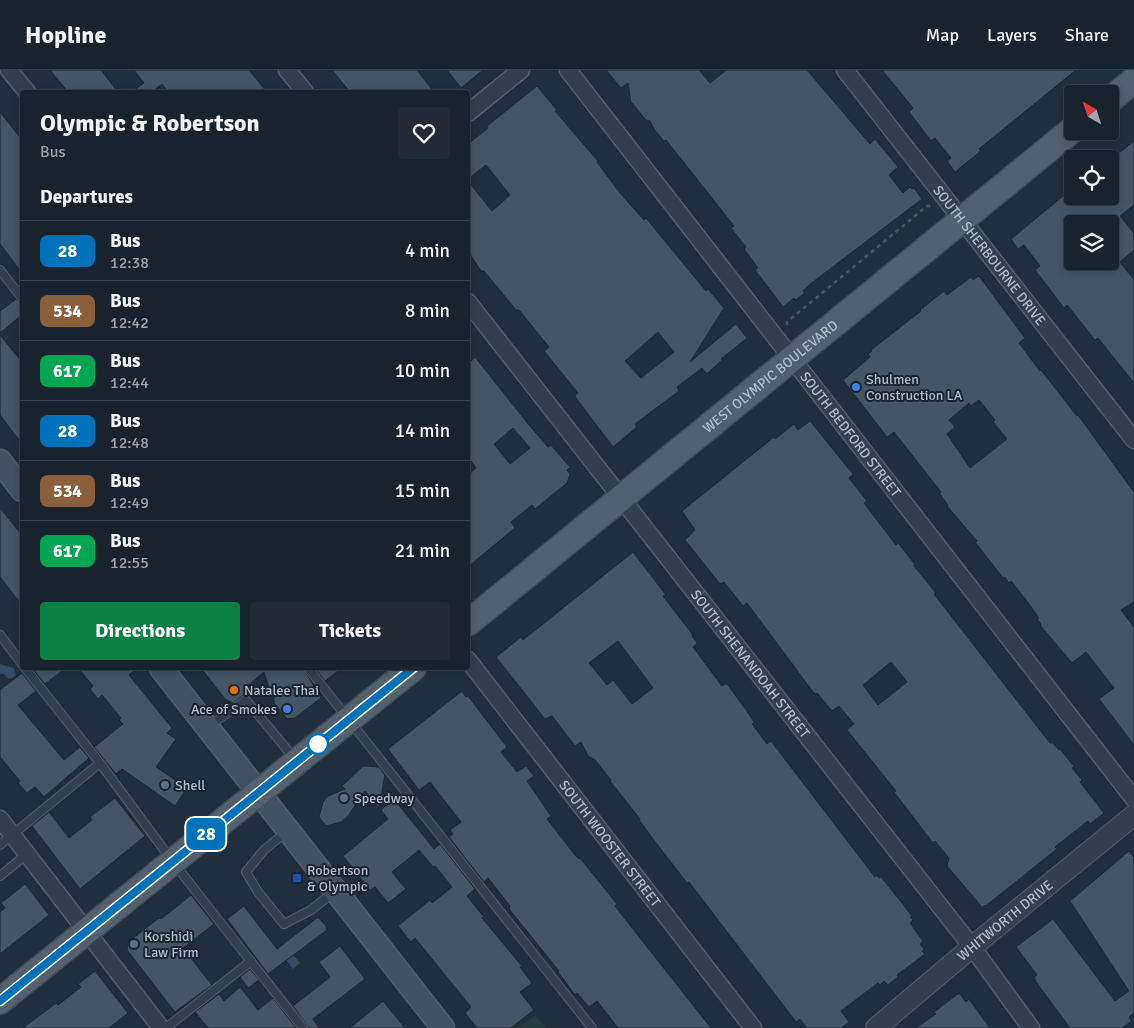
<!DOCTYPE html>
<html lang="en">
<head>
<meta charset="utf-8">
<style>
	:root { --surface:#19232d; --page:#222b35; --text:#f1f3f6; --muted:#9fa4aa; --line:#374049; --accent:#0b8043 }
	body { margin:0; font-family:Signika,sans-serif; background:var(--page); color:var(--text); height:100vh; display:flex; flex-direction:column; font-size:19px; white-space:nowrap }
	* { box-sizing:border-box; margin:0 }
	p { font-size:16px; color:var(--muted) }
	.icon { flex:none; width:28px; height:28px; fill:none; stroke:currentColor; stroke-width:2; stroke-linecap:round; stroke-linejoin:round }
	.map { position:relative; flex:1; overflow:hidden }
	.drawer { position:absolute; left:20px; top:20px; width:450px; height:580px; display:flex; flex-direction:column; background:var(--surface); border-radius:5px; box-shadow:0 2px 8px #0003,0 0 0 1px var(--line) }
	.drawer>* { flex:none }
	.badge { padding:0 10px; border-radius:8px; font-size:18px; line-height:32px }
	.needle { width:32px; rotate:321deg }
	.controls { position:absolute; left:1064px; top:15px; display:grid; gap:10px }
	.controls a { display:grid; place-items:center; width:55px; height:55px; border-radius:5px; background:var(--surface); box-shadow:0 2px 8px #0003,0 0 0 1px var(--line); font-size:25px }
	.map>.badge { position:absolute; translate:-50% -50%; box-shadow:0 0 0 2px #fff }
	h2 { padding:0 20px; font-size:19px; line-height:45px }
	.round { display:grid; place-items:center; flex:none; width:52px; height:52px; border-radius:5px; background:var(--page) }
	.headline { display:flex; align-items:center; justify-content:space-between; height:85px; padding:0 20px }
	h1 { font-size:24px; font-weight:700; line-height:38px }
	.cta { display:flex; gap:10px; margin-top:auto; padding:10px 20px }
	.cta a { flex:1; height:58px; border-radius:5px; background:var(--accent); color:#fff; font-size:20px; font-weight:700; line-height:58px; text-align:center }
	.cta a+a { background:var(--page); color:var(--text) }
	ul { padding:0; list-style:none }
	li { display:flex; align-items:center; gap:15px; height:60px; padding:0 20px; border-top:1px solid var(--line) }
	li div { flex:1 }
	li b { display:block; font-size:19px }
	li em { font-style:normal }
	li .badge { min-width:55px; font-weight:700; text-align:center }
	header { display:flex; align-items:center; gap:30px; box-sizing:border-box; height:70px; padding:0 25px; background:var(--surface); border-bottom:1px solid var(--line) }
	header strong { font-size:24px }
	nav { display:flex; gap:28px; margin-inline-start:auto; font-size:18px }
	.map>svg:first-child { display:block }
	.green { fill:#233c3d }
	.water { fill:#344c65 }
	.building { fill:#445463; stroke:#1c2733; fill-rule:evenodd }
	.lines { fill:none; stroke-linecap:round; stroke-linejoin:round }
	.service-casing { stroke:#535e6a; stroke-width:10 }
	.minor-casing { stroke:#535e6a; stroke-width:19 }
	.tertiary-casing { stroke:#535e6a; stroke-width:22 }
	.secondary-casing { stroke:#535e6a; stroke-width:25 }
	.primary-casing { stroke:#414c58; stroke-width:28 }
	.path { stroke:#3e5858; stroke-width:2.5; stroke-dasharray:4 4; stroke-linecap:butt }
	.service { stroke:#35404c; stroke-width:8 }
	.minor { stroke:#35404c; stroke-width:16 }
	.tertiary { stroke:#35404c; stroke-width:20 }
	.secondary { stroke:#425060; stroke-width:22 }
	.primary { stroke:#53606d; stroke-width:25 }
	.line-casing { stroke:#fff; stroke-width:11 }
	.line { stroke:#0072bc; stroke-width:8 }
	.shop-dot { fill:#3f7fe0; stroke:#1a2531; stroke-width:2 }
	.food-dot { fill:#e8710a; stroke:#1a2531; stroke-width:2 }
	.stop-dot { fill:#fff; stroke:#0072bc; stroke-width:2.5 }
	.service-dot { fill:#5c6f8a; stroke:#1a2531; stroke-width:2 }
	.transit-dot { fill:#1a4fb4; stroke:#1a2531; stroke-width:2 }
	.labels { text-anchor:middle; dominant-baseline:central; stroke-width:4; stroke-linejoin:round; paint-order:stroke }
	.street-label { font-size:14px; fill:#b0bbc8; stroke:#1a2531 }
	.poi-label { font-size:14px; fill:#b0bbc8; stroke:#1a2531; text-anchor:start }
</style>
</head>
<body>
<header>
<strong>Hopline</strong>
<nav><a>Map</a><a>Layers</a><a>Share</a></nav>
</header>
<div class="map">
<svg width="1134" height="958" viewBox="0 0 1134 958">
	<rect width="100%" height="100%" fill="#212f3c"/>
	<path class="green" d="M 535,945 L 546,958 L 518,958 Z"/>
	<path class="water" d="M 0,594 L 14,598 L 16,605 L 14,607 L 9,609 L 4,604 L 0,604 Z
		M 277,879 L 292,884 L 300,893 L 293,899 Z"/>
	<path class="building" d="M 50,0 L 101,0 L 118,22 L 68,22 Z
		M 134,0 L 249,0 L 267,22 L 168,22 L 162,14 L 152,22 L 131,22 L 144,13 Z
		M 332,0 L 417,0 L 434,22 L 350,22 Z
		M 447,0 L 483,0 L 461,18 Z
		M 606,0 L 699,0 L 710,13 L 726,0 L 807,0 L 870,74 L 875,69 L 898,97 L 889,105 L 903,123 L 910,117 L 912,119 L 914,118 L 922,129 L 809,215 L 803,221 L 805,223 L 796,230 L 794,228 L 783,237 L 755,200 L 758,198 L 744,179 L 746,177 L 731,158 L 734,156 L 666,70 L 664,71 L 654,59 L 650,51 L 646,50 L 631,32 L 628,13 L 621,18 Z
		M 882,0 L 1076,0 L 979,79 L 981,81 L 955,102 L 947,91 L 951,88 L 935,68 L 931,71 L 909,42 L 913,38 Z
		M 537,16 L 557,40 L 555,41 L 598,91 L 597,92 L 620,123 L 644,150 L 646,148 L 706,221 L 708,219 L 724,238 L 690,292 L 736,254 L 747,268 L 721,289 L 722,290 L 708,303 L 706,303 L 702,298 L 677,317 L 679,321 L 635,354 L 637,357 L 613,377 L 576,328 L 575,325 L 578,323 L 544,281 L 549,277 L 519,240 L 516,240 L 484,201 L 481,201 L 468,181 L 468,111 L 492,141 L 510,125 L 486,95 L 468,109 L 468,74 L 488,58 L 487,56 ZM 658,262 L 674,282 L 641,308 L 625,291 Z
		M 0,42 L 22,70 L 22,203 L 0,174 Z
		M 1134,71 L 1134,135 L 1120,146 L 1134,163 L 1134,180 L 1120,192 L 1134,210 L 1134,313 L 1098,268 L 1095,270 L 1067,235 L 1064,238 L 1035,200 L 1040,196 L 1024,175 L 1018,179 L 1011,169 L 1063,126 L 1110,126 L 1110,90 ZM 1072,154 L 1110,154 L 1110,191 L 1072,191 Z
		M 979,206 L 1025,268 L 1019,273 L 1040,301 L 1041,300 L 1077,346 L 1078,345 L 1134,422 L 1134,532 L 1121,540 L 1134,557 L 1134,675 L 1099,629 L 1114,618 L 1086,582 L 1072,593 L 1040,555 L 1041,554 L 1037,549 L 1039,548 L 1023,526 L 1011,511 L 1009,513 L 1005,507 L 1003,508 L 975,472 L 977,471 L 947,436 L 948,435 L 939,423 L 941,422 L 894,362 L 887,367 L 843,310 L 870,287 L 868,284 L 872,281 L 871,280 L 921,241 L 920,240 L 944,221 L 947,225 L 971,207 L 973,210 ZM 979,330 L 995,350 L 993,352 L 1007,369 L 970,398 L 947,364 L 955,357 L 949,350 L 969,333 L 971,336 Z
		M 16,229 L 22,234 L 22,245 L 0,263 L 0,241 Z
		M 0,265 L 22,292 L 22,374 L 0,345 Z
		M 475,287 L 529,355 L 548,377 L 551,375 L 570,397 L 567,400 L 570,404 L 567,413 L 535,439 L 532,435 L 511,452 L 515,458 L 468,497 L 468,405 L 476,398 L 468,387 L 468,294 ZM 513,358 L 530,378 L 510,394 L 494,374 Z
		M 810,351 L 853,404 L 849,408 L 867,431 L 864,433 L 896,475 L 898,473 L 914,493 L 915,495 L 914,496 L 936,523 L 934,524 L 1050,673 L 1053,673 L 1059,680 L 1060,679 L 1074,696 L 1072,698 L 1082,710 L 1080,712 L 1104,743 L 1090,754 L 1088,751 L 1055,777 L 1057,779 L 987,835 L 982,837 L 947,796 L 949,788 L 935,771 L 933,773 L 894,722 L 896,721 L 847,660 L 854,654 L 839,636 L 832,641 L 817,623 L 816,624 L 813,622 L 747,533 L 743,536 L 724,512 L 720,514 L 685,470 L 695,460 L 682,441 L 774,367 L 775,369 L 794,354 L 798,360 ZM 891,592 L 907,612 L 878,635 L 863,615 Z
		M 0,438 L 22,465 L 22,535 L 0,507 Z
		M 633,482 L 666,525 L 663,526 L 693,565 L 692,566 L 697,573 L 693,577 L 722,616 L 725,614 L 727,614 L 744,637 L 754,652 L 752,654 L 767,674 L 771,671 L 875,807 L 877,805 L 879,808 L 881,807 L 902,833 L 912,846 L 910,847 L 913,850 L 910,853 L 923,871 L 920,874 L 924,879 L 922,881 L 925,884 L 897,905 L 898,907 L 888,915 L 884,911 L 880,915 L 878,913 L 841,941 L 849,952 L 841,958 L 807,958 L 800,949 L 796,952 L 689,812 L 687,813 L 653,769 L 639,750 L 640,749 L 610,711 L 611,710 L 595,690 L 588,686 L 581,672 L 575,676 L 552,646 L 545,649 L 496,587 L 521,567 L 523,570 ZM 618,571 L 653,618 L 632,634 L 613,610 L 607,615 L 589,593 Z
		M 32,598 L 66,598 L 45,614 Z
		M 78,598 L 138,598 L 129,605 L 172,658 L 167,663 L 176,669 L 156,697 L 187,718 L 175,736 L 122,699 L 116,704 L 94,677 L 123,654 L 119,650 L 121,648 L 102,625 L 98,629 L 90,619 L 93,616 Z
		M 201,598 L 303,598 L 321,628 L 295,648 L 287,649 L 274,633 L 274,625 L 269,618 L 264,602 L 244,619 L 244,625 L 233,633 L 225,629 Z
		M 315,598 L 342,598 L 325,611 Z
		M 22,603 L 36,621 L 18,635 L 64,690 L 80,677 L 89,688 L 44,727 L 35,717 L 27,723 L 18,713 L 20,711 L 0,687 L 0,620 Z
		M 462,621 L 466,627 L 468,626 L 507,677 L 501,682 L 517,702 L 526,696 L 534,706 L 527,711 L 551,746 L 547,749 L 575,785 L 579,789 L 580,788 L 617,834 L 615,836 L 618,840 L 711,958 L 618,958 L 597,931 L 589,937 L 577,923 L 575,925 L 558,902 L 559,901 L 509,839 L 510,836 L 488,808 L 484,812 L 449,767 L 453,764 L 450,760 L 461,752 L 430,712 L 419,720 L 388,679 Z
		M 363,696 L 379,697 L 385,705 L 379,738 L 365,721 L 348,746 L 341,752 L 326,756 L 319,747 L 323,732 L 328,726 L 345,719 L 342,716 Z
		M 115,728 L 145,766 L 80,819 L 32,756 L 49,742 L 69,768 L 92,750 L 90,747 Z
		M 394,729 L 434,779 L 440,774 L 475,819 L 467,826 L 484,847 L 482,848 L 522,896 L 520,897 L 532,913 L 520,922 L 534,940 L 511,958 L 477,958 L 465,943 L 471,937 L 415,868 L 411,872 L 398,856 L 430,830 L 432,833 L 452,817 L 435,796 L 433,797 L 419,780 L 392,802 L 406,819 L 388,833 L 375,817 L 370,820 L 343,786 L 388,749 L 381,740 Z
		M 1129,781 L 1134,787 L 1134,943 L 1129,947 L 1132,951 L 1122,958 L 1070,958 L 1036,912 L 1034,907 L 1037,905 L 1016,877 L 1053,849 L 1115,931 L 1129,921 L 1070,831 Z
		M 25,814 L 49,845 L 0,884 L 0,842 L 5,838 L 1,833 Z
		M 191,825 L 214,854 L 183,878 L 212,915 L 175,942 L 127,880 L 128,872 L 159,848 L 161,849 Z
		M 244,836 L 277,879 L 318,847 L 327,857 L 326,858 L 327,860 L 268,904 L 227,849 Z
		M 340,876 L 365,909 L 313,949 L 319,958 L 309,958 L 293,936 L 330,907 L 319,892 Z
		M 250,899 L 259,910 L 248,918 L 240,907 Z
		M 95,901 L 128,943 L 109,958 L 23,958 L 56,933 L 58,935 L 81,917 L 78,914 Z
		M 240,917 L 258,940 L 273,928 L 296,958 L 208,958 L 195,942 L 219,924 L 224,931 Z
		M 959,923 L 966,932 L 969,929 L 990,958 L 916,958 L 936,944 L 934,942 Z
		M 383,931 L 405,958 L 350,958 Z"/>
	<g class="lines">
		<defs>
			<path id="service" d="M 0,200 L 22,228
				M 0,565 L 22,594
				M 25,598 L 100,693 L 173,792 L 303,958
				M 308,598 L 592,958
				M 209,656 L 246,630 L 294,688
				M 286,762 L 264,780 L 246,802 L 258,822 L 284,854 L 311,840 L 334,822
				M 0,775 L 100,693
				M 0,806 L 27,784
				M 166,958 L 251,891"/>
			<g id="minor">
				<path d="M 9,0 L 27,22"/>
				<path d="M 287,0 L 305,22"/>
				<path id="s1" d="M 568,0 L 1134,729"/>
				<path id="s2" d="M 845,0 L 1134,370"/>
				<path d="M 468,43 L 521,0"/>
				<path id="s3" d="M 468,232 L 972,877 L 1031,958"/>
				<path id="s4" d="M 468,590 L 753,958"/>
				<path d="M 0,749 L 161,958"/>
			</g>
			<g id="tertiary">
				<path id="s5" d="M 876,958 L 972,877 L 1134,745"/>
			</g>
			<path id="secondary" d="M 0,391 L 22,420
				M 161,598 L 443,958"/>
			<g id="primary">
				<path d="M 1110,30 L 1134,10"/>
				<path id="s6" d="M 468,553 L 1072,60"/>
				<path d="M 0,931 L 413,598"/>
			</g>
		</defs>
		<use href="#service" class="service-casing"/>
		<use href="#minor" class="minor-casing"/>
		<use href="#tertiary" class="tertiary-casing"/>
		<use href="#secondary" class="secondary-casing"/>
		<use href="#primary" class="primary-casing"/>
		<path class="path" d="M 787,255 L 787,252 L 927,136 L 931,136"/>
		<use href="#service" class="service"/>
		<use href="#minor" class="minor"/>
		<use href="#tertiary" class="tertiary"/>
		<use href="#secondary" class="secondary"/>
		<use href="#primary" class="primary"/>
	</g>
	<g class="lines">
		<defs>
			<path id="line" d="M 0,931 L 413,598"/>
		</defs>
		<use href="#line" class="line-casing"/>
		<use href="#line" class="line"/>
	</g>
	<g class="shop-dot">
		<circle cx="856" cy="317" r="5"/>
		<circle cx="287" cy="639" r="5"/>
	</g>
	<circle class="food-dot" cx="234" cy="620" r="5"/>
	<circle class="stop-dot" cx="318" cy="674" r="10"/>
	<g class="service-dot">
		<circle cx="165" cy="715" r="5"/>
		<circle cx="344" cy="728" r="5"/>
		<circle cx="134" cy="874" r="5"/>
	</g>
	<rect class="transit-dot" x="292" y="803" width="10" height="10" rx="2.5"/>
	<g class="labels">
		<g class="street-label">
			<text stroke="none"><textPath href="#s2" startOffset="235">SOUTH SHERBOURNE DRIVE</textPath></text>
			<text stroke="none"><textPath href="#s6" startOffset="390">WEST OLYMPIC BOULEVARD</textPath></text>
			<text stroke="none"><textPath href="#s1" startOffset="461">SOUTH BEDFORD STREET</textPath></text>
			<text stroke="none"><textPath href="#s3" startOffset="459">SOUTH SHENANDOAH STREET</textPath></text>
			<text stroke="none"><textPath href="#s4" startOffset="232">SOUTH WOOSTER STREET</textPath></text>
			<text stroke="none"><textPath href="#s5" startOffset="168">WHITWORTH DRIVE</textPath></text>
		</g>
		<g class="poi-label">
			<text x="866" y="309">Shulmen<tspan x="866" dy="16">Construction LA</tspan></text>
			<text x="244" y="620">Natalee Thai</text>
			<text x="277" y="639" text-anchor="end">Ace of Smokes</text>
			<text x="175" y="715">Shell</text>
			<text x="354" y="728">Speedway</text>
			<text x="307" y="800">Robertson<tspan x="307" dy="16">&amp; Olympic</tspan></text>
			<text x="144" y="866">Korshidi<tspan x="144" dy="16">Law Firm</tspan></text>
		</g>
	</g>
</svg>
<div class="controls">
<a><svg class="needle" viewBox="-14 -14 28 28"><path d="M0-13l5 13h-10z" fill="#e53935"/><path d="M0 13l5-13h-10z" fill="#9fa4aa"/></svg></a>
<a><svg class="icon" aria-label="locate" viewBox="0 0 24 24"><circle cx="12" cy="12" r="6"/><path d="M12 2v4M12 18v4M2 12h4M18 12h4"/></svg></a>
<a><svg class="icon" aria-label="layers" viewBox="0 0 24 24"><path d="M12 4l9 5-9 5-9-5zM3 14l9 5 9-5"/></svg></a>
</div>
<b class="badge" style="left:206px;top:764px;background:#0072bc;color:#fff">28</b>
<section class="drawer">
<div class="headline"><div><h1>Olympic &amp; Robertson</h1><p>Bus</p></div><a class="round"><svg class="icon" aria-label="heart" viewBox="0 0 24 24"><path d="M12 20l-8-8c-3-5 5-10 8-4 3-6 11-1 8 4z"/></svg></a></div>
<h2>Departures</h2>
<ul>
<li><span class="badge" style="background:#0072bc;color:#fff">28</span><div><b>Bus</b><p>12:38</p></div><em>4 min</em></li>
<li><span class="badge" style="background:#8b5e3c;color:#fff">534</span><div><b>Bus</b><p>12:42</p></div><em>8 min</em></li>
<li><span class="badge" style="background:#00a651;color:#fff">617</span><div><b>Bus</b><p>12:44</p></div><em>10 min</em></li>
<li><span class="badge" style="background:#0072bc;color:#fff">28</span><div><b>Bus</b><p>12:48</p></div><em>14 min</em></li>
<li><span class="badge" style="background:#8b5e3c;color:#fff">534</span><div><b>Bus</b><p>12:49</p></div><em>15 min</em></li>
<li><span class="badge" style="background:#00a651;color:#fff">617</span><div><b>Bus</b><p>12:55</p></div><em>21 min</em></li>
</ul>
<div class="cta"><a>Directions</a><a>Tickets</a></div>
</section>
</div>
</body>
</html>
